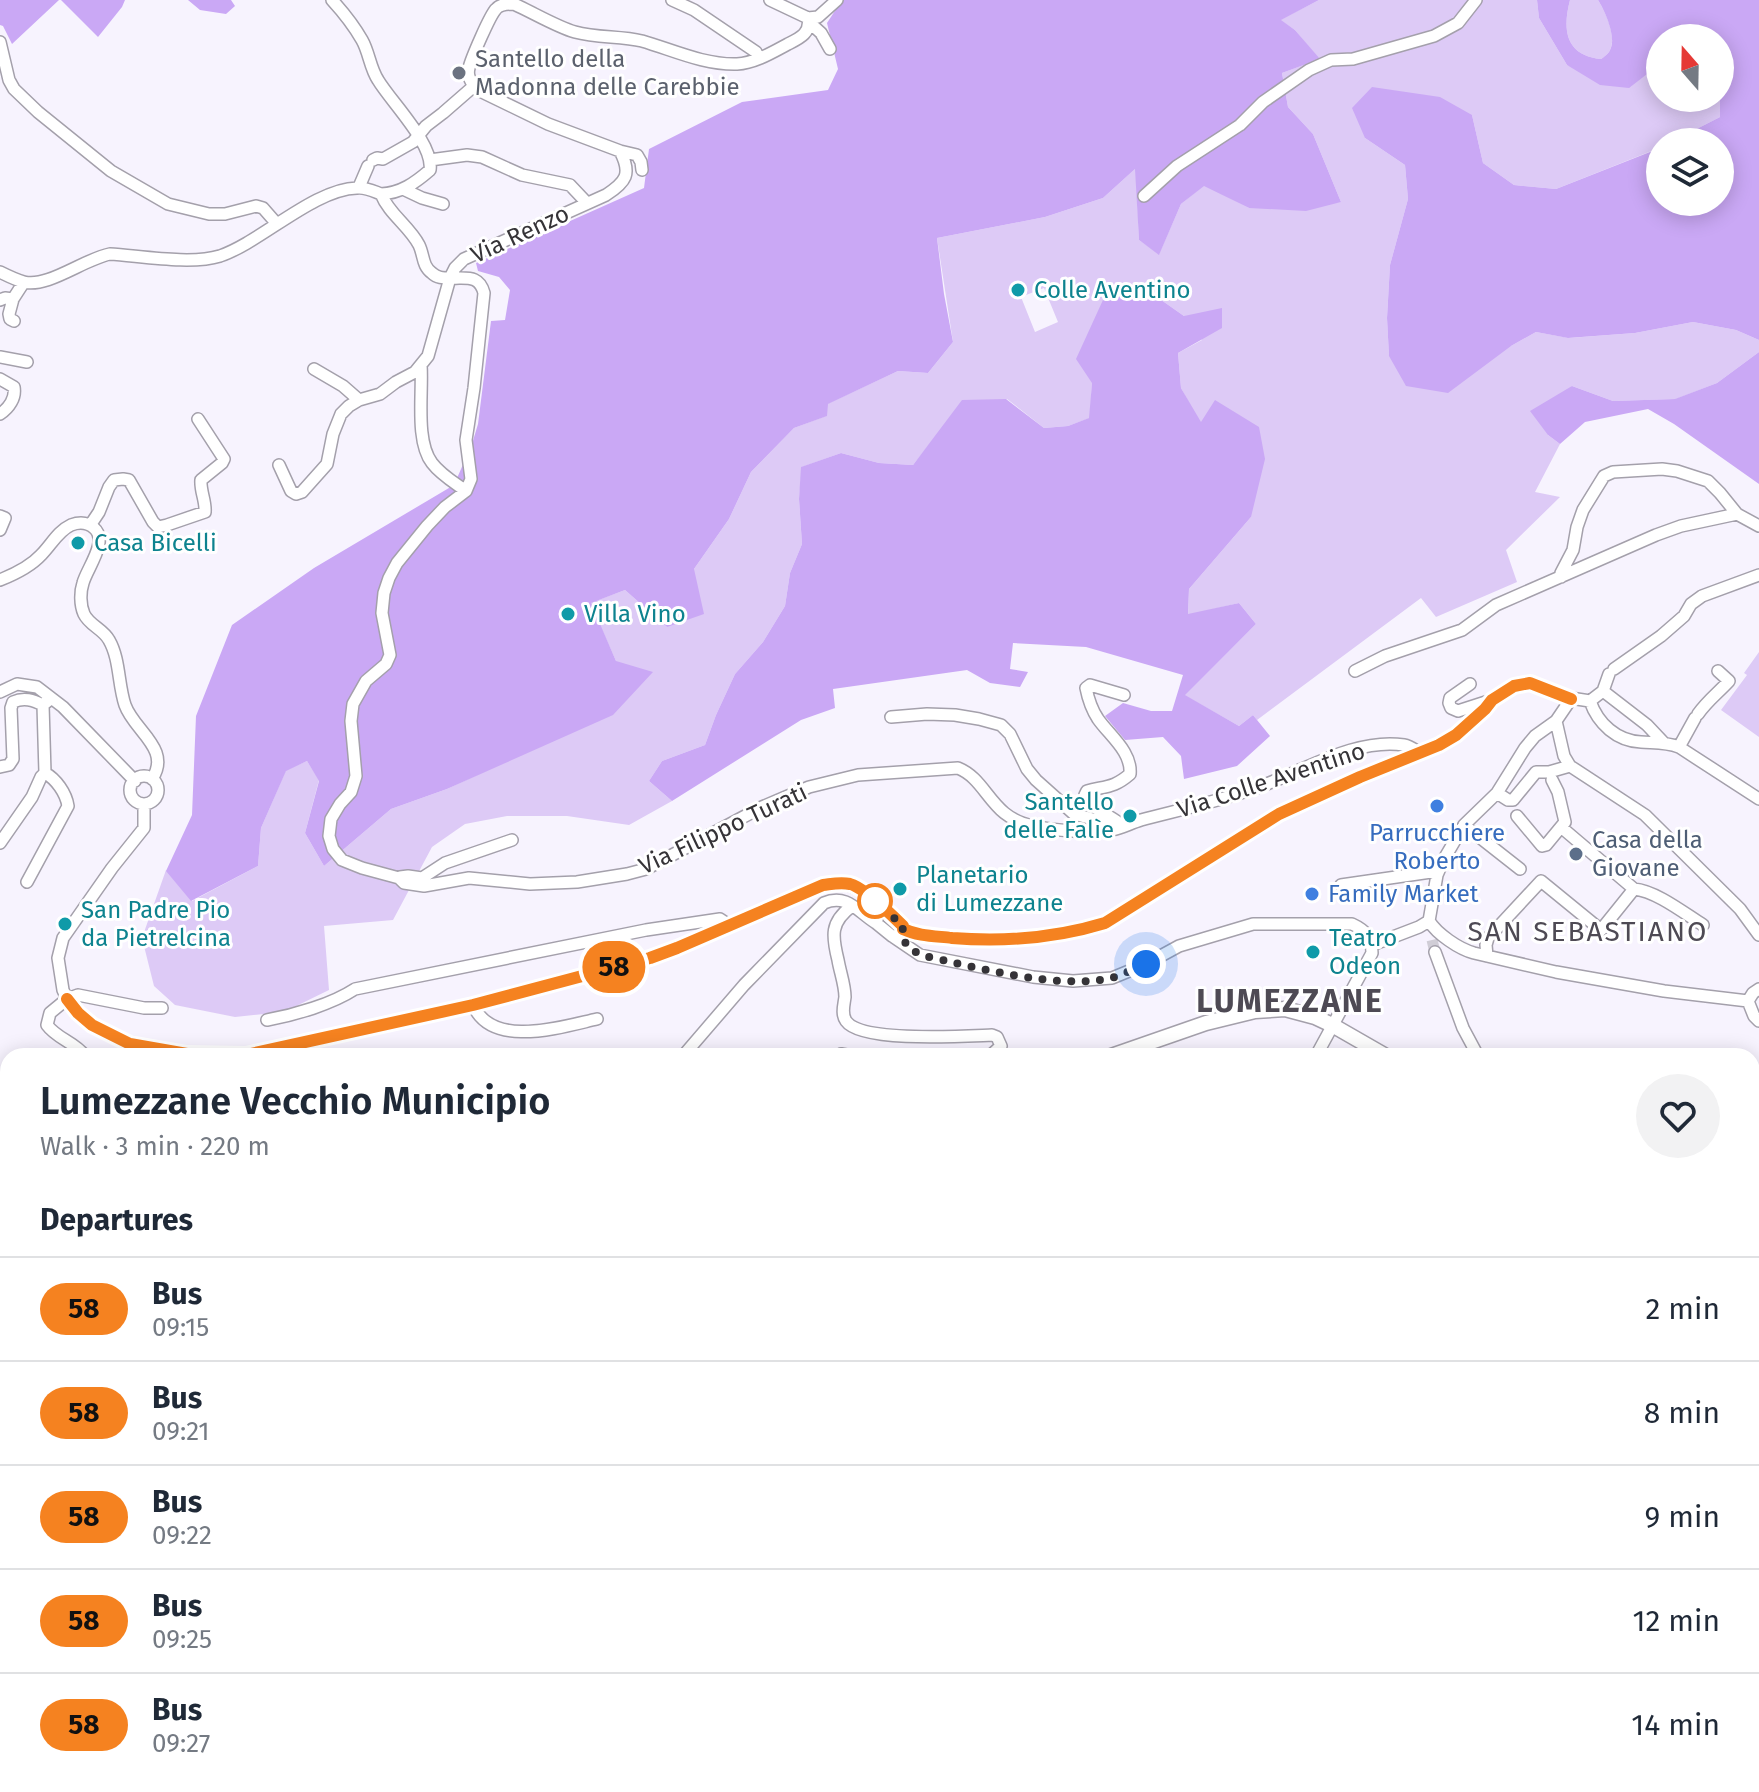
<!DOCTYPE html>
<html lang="en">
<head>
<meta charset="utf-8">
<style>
	:root { --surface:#fff; --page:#f2f2f3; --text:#1f2937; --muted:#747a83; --line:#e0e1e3 }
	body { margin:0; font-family:"Fira Sans",sans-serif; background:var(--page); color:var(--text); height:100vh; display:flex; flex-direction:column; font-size:30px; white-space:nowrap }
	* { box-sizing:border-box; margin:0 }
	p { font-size:26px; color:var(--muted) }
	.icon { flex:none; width:44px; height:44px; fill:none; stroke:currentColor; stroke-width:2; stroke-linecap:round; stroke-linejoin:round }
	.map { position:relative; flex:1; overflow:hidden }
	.sheet { position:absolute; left:0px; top:1048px; width:1760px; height:744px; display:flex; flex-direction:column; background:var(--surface); border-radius:24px 24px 0 0; box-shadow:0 4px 20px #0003 }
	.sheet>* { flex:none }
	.badge { padding:0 16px; border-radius:26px; font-size:28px; line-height:52px }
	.needle { width:52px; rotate:340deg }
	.tools { position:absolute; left:1646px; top:24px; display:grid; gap:16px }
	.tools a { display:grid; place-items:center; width:88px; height:88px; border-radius:50%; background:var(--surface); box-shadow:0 4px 20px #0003; font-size:40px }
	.you { position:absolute; width:40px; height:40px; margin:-20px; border:6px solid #fff; border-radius:50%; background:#1a73e8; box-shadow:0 0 0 12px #1a73e833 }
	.map>.badge { position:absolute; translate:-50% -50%; box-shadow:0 0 0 4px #fff }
	h2 { padding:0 40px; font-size:30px; line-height:72px }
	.round { display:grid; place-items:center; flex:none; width:84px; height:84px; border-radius:42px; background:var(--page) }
	.head { display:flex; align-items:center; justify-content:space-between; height:136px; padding:0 40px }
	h1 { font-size:38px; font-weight:600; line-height:60px }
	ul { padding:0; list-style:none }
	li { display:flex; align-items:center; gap:24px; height:104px; padding:0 40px; border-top:2px solid var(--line) }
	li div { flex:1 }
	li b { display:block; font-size:30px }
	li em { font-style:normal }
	li .badge { min-width:88px; font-weight:700; text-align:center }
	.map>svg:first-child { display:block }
	.green { fill:#ddcaf6; fill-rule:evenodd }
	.forest { fill:#caa8f5 }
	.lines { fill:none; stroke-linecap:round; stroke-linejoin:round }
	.stream { stroke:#76b2f1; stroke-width:3 }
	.minor-tunnel { stroke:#d0cdd6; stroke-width:11; stroke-dasharray:11 5.5; stroke-linecap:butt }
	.minor-casing { stroke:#a4a0ab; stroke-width:14 }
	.major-casing { stroke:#a4a0ab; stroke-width:17 }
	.minor { stroke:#fff; stroke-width:11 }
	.major { stroke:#fff; stroke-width:14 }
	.line-casing { stroke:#fff; stroke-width:18 }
	.line { stroke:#f58220; stroke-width:12 }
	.walk { stroke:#353337; stroke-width:8; stroke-dasharray:0 14.4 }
	.worship-dot { fill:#6b7280; stroke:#fff; stroke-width:3 }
	.culture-dot { fill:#0f9aa8; stroke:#fff; stroke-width:3 }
	.shop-dot { fill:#3f7fe0; stroke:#fff; stroke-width:3 }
	.service-dot { fill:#5c6f8a; stroke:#fff; stroke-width:3 }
	.stop-dot { fill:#fff; stroke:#f58220; stroke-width:4 }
	.labels { text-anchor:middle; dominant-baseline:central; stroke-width:6; stroke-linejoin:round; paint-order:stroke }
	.worship-label { font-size:24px; fill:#5b616d; stroke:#fff; text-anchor:start }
	.street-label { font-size:24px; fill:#353337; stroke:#fff }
	.culture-label { font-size:24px; fill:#0d838f; stroke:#fff; text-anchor:start }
	.shop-label { font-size:24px; fill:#366cbe; stroke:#fff }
	.service-label { font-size:24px; fill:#4e5e75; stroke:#fff; text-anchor:start }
	.quarter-label { font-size:28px; letter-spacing:2px; fill:#4e4a54; stroke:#fff }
	.district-label { font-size:32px; font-weight:bold; letter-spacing:2px; fill:#4e4a54; stroke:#fff }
</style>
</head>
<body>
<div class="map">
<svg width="1759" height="1792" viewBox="0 0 1759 1792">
	<rect width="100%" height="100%" fill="#f7f3fe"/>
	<path class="green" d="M 1319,0 L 1537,0 L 1539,18 L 1567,65 L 1629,87 L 1651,70 L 1660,72 L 1660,98 L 1720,98 L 1720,117 L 1671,142 L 1660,142 L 1659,148 L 1556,189 L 1514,185 L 1483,163 L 1472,115 L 1365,138 L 1405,165 L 1408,199 L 1390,265 L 1387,318 L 1389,356 L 1511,346 L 1536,332 L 1569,338 L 1635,333 L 1693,322 L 1736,330 L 1759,340 L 1759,352 L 1717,383 L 1676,399 L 1613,401 L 1572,386 L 1548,435 L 1560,444 L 1535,492 L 1560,497 L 1506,550 L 1517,582 L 1436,617 L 1421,598 L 1257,720 L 1253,715 L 1239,726 L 1184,695 L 1256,624 L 1239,603 L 1188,615 L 1189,589 L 1251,517 L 1181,388 L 1178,353 L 1202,340 L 1184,316 L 1137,283 L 1092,383 L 1090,418 L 1068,426 L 1044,428 L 1007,399 L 932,441 L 913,465 L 879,463 L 841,453 L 802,467 L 799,499 L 802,544 L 790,573 L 785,606 L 763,642 L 735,674 L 716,715 L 705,745 L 662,761 L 649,781 L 672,801 L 629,825 L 567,816 L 507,816 L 465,824 L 432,847 L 393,920 L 324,926 L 329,990 L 284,1012 L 235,1017 L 175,1005 L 154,986 L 142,938 L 166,870 L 192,901 L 258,866 L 261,828 L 286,770 L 307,761 L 319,780 L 305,833 L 324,866 L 391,809 L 447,789 L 522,754 L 616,661 L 590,603 L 625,590 L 667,627 L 694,569 L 729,519 L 751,472 L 794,428 L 826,416 L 827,404 L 898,371 L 928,373 L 953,342 L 937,238 L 1045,217 L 1103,198 L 1136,168 L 1139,240 L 1159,254 L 1181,204 L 1204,185 L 1249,208 L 1341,202 L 1313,134 L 1288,107 L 1282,73 L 1319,59 L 1295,30 L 1280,20 ZM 1044,288 L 1058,322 L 1035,332 L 1021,297 Z
		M 1570,0 L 1598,0 C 1605,11 1617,36 1610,50 C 1609,53 1604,57 1601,59 C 1566,55 1562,31 1570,0 Z
		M 1759,652 L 1759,737 L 1721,710 L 1747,675 L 1744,673 Z
		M 116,1785 L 187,1789 L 207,1792 L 77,1792 Z"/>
	<path class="forest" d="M 0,0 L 59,0 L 12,44 L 3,26 L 0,25 Z
		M 61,0 L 125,0 L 122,7 L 98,37 Z
		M 188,0 L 231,0 L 235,6 L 226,14 L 200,10 Z
		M 842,0 L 1319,0 L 1281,20 L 1295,30 L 1320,59 L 1282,73 L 1288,107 L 1313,134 L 1341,202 L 1306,211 L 1249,208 L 1204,186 L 1181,204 L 1159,255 L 1139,240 L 1135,169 L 1103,198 L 1045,217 L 937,238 L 944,294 L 953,342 L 928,373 L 898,371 L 828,404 L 827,416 L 794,428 L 751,472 L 729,519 L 694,569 L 704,614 L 667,627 L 625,590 L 591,603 L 616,661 L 653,672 L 613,715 L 447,789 L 391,809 L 324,866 L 305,833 L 319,781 L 307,761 L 286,771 L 261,828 L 258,866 L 191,901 L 166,871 L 192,815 L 196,716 L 232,625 L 314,568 L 454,485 L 472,444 L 478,424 L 491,321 L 505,320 L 510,290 L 499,277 L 478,271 L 476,263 L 644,188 L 649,149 L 742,102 L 828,90 L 838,69 L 827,23 Z
		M 1537,0 L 1570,0 C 1562,31 1566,55 1601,59 C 1604,57 1609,53 1610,50 C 1617,38 1605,11 1598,0 L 1759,0 L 1759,340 L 1736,330 L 1693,322 L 1635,333 L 1568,338 L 1536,332 L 1511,346 L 1448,393 L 1406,386 L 1389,356 L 1387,318 L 1390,265 L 1408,199 L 1405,165 L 1365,138 L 1352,108 L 1372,87 L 1440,97 L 1472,115 L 1483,163 L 1514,185 L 1556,189 L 1660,148 L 1660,202 L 1720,202 L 1720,142 L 1671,142 L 1720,117 L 1720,38 L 1660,38 L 1660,72 L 1651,71 L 1629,88 L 1600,85 L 1567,65 L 1539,18 Z
		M 1137,283 L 1184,316 L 1222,308 L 1222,328 L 1178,353 L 1181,388 L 1201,422 L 1215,400 L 1259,427 L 1265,459 L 1251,517 L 1189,589 L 1188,614 L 1239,603 L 1256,624 L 1185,695 L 1239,726 L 1253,715 L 1270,736 L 1237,766 L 1184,779 L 1181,756 L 1163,737 L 1125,740 L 1105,716 L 1123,703 L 1151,711 L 1172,711 L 1183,675 L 1086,647 L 1013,643 L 1010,669 L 1028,672 L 1020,687 L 990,683 L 967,670 L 833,689 L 835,708 L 801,720 L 672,801 L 649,781 L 662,761 L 705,745 L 716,715 L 735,674 L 763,642 L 785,606 L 790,573 L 802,544 L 799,499 L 801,467 L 841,453 L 879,463 L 913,465 L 962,400 L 1006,399 L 1044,428 L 1068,426 L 1089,418 L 1092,383 L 1076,359 L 1108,289 Z
		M 1759,352 L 1759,484 L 1674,424 L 1648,409 L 1585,422 L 1560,444 L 1548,435 L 1530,411 L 1572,386 L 1613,401 L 1675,399 L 1717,383 Z
		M 8,1714 L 8,1784 L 721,1784 L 726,1792 L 207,1792 L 187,1789 L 116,1785 L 77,1792 L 0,1792 L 0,1715 Z"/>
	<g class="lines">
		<path class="stream" d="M 0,1702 L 8,1700
			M 730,1784 L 734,1792
			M 1695,1792 L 1701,1784"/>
		<path class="minor-tunnel" d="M 1432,940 L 1435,952"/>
		<defs>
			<path id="minor" d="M 332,0 C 343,12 354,26 362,40 C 369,52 370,68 378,80 C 391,102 434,144 430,170 C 415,183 401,193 381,194
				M 672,0 L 694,10 L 756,52 L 758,57
				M 808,18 L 818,17 L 837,0
				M 810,23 L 821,33 L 830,49
				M 0,42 L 9,80 L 14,89 L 38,112 L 111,171 L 168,204 L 209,214 L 225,214 L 256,206 L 263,208 L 277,224
				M 620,151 L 637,155 L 641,162 L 642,170
				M 373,160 L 377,158 L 383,159 L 413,142 L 426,126 L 443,113 L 474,86 C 470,80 467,75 469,68 C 471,59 490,15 496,9 C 500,4 508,4 514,4 C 532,12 557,27 575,32 C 597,38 620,36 642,41 C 673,50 704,65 737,64 C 755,63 773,52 788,44 C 800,38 811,33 808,18 L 770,0
				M 430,160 L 467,155 L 482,157 L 522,175 L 570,185 L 587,203
				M 359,187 L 368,166
				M 403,189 L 422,198 L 443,204
				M 1144,196 L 1177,166 L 1240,125 L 1263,102 L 1309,70 L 1331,60 L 1353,59 L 1434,36 L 1458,23 L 1476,0
				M 0,272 C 8,276 16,280 24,282 C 48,288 84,259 110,254 C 141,256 191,265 220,256 C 261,242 314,189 357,188 C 365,187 373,191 381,194 C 389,214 409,226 419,245 C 424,255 422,266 432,273 C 437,278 443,278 450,278 L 455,268 L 464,259 L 606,195 C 626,182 632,174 620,151 L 548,124 L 480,91 L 474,86
				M 13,299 L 9,314 L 10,319 L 14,321
				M 0,300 L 5,298 L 13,299 L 24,282
				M 0,357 L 27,362
				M 421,365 C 423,393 415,441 432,463 C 441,475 455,483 466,491
				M 314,369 L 343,386 L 359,400
				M 0,379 L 14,387 C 16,398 9,408 0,414
				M 279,465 L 291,491 L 296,494 L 302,492 L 327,464 L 333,434 L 341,414 L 349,406 L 359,400 L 380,394 L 396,382 L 415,372 L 428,356 L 450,278 C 466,279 479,274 484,293 L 474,388 L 466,440 L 471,479 L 466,491 L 445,507 L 427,526 L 397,563 L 389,578 L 384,593 L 382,613 L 390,655 L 386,664 L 366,681 L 353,704 L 351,721 L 356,776 L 351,792 L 340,804 L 331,819 L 329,836 L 333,849 L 342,860 L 362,868 L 399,878 L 404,883 L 424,886 L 469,878 L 530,884 L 577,882 L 627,874 L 646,869 L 762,807 L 809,787 L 858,775 L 958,768 C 988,780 990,818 1033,826 C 1052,830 1093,834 1112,830 C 1122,828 1131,823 1141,820 C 1179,810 1216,802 1253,789 C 1299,774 1354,737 1404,745 C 1410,746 1415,750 1420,753
				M 0,516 L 5,518 L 0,530
				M 91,524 L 99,512 L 109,487 L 114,480 L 123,479 L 129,480 L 153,522 L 158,527 L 167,525 L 205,512 C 206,501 200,491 201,480 L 222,463 L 224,459 L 198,419
				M 1561,577 L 1561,573 L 1573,550 L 1577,527 L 1583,510 L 1604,476 L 1613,472 L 1662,469 L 1677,471 L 1708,481 L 1720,493 L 1737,514 L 1759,526
				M 0,580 C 15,574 30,567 41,555 C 51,545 58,531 71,525 C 79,522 87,522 94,528 C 109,541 87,568 83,583 C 80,592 80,605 84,614 C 89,625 103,629 109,640 C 120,659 118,684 125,705 C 134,731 172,749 152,779
				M 1614,669 L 1661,636 L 1684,616 L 1691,604 L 1702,596 L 1759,575
				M 1355,671 L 1385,656 L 1462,630 L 1496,605 L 1656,535 L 1681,526 L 1737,514
				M 1470,684 L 1450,698 L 1449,703 L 1451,708 L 1458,711 L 1492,700
				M 1603,691 L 1647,725 L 1664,743
				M 0,692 L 17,684 L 37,687 L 63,707 L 135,781
				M 1590,701 L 1603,691 L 1609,674
				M 1698,714 C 1707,701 1719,692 1729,681 L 1718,671
				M 891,717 L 927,714 L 955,715 L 979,719 L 1001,725 L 1010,734 L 1027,769 L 1036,780 L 1074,814 L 1122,827
				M 1556,721 L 1564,756 L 1570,766 L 1645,815 L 1740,909 L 1759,935
				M 1679,747 L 1695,718
				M 0,767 L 9,765 L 13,759 L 11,708 L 13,702 C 24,697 33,700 43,705 L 48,701
				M130 790a14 14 0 1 1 28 0a14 14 0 1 1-28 0Z
				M 1497,793 L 1508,800 L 1513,800 L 1536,772 L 1549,772 L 1570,766
				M 144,805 L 144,828 L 112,868 L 63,938 L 58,958 L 63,990 L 67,999 L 78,1013 L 92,1025 L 130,1044 L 156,1050 L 187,1054 L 246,1055 L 473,1005 L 650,958 L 677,948 L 823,885 C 853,880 863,891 885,910
				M 1517,816 L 1542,846 L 1546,845 L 1565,822 L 1558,792 L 1552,780
				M 1119,823 C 1108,814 1090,809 1085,795 L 1087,791 C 1106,786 1114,788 1130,774 C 1132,752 1110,736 1098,719 C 1092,710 1088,698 1086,688 L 1090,685 L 1124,695
				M 1464,825 L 1520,869
				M 1561,827 L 1634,889
				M 0,843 L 32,797 L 41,777 L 45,773 L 43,705
				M 400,877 L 408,876 L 422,878 L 445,863 L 512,840
				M 27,882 L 68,806 C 66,793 56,779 45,773
				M 1341,885 L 1431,872 L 1437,875
				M 852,906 C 830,922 832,936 838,960 C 840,972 845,985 845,997 C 844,1005 841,1014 846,1021 C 861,1043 965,1036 992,1035 L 997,1037 L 1001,1046 L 990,1056
				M 885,910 L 903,926 L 901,934 L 897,937 L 892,936 L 876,923 L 879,913 Z
				M 1429,921 C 1437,934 1459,949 1474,953 L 1556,972 L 1664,991 L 1748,1001
				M 903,929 C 918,936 935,937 952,938 C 1003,942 1056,938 1105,923 L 1279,814 L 1360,777 L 1439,745 L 1456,735 L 1485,709 L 1492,700 L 1514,686 L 1530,683 L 1564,697 L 1590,701 C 1598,724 1617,741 1641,742 C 1654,743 1666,742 1679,747 L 1759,799
				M 892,936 L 920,955 L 1033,977 L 1073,981 L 1112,978 L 1146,964 L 1179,946 L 1253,924 L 1352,924 C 1365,930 1372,937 1372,953 L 1316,1056
				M 1372,945 L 1419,927 L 1429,921 L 1437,875 L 1444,859 L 1464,825 L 1497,793 L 1525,748 L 1535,736 L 1556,721 L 1571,699
				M 1435,952 L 1463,1028 L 1478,1056
				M 1487,956 L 1486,945 L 1488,938 L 1541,881 L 1601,930 L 1634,889 C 1656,891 1684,913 1703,925
				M 1748,1001 L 1754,1016 L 1759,1021
				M 1748,1001 L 1753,993 L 1759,989
				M 473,1005 C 492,1049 561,1027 597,1019
				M 267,1020 C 295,1015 332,1004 355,989 L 646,930 L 720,919 L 729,925
				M 841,1054 L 852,1056
				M 85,1056 C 75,1042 57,1039 47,1025 L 50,1013 L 67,999 L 78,995 L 144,1008 L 162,1008
				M 683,1056 L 744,985 L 824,903 C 847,893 858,912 876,923
				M 0,1113 L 8,1109
				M 0,1199 L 8,1186
				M 1752,1235 L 1759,1236
				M 1752,1298 L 1759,1300
				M 0,1312 L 8,1293
				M 0,1392 L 8,1384
				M 1752,1403 L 1755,1405 L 1754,1425 L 1759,1441
				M 4,1434 L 8,1430
				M 1752,1527 L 1759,1525
				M 1752,1619 L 1759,1615
				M 1752,1708 L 1759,1700
				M 768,1784 L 771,1792
				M 1428,1784 L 1429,1792
				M 1490,1784 L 1523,1792
				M 1707,1788 L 1715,1792
				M 1130,1792 L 1131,1784
				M 1247,1792 L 1261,1784
				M 1315,1792 L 1319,1784
				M 1684,1792 L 1690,1784"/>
			<path id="major" d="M 1111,1056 L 1206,1023 L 1255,1011 L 1285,1009 L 1315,1017 L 1332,1025 L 1386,1056
				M 1752,1093 L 1759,1096
				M 0,1605 L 8,1603"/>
		</defs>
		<use href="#minor" class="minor-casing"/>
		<use href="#major" class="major-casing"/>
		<use href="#minor" class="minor"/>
		<use href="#major" class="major"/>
	</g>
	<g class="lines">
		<defs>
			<path id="line" d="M 67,999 L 78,1013 L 92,1025 L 130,1044 L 187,1054 L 246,1055 L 473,1005 L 650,958 L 677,948 L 823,885 C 832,884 840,882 850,884 C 863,887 893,916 903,926 L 903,929 C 918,936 935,936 952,938 C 1003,942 1056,938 1105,923 L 1279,814 L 1360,777 L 1439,745 L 1456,735 L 1485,709 L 1492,700 L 1514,686 L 1530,683 L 1571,699"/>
		</defs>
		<use href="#line" class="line-casing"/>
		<use href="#line" class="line"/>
		<path class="walk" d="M 875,901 L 874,900 L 903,926 C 901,943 907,946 920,955 C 976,967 1056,990 1111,978 C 1123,975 1135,968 1146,964"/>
	</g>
	<circle class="worship-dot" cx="459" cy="73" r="8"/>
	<g class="culture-dot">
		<circle cx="1018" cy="290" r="8"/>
		<circle cx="78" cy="543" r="8"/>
		<circle cx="568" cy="614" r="8"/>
		<circle cx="1130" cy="816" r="8"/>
		<circle cx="900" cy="889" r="8"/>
		<circle cx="65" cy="924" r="8"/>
		<circle cx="1313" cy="952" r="8"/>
	</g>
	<g class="shop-dot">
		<circle cx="1437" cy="806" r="8"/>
		<circle cx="1312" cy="894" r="8"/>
	</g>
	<circle class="service-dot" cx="1576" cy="854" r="8"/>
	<circle class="stop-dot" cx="875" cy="901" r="16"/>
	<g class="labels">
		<g class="worship-label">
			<text x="475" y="59">Santello della<tspan x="475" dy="28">Madonna delle Carebbie</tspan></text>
		</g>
		<g class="street-label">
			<text transform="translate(520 234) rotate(-25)">Via Renzo</text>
			<text transform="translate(1271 780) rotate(-18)">Via Colle Aventino</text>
			<text transform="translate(723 829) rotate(-25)">Via Filippo Turati</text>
		</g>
		<g class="culture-label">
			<text x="1034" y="290">Colle Aventino</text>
			<text x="94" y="543">Casa Bicelli</text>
			<text x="584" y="614">Villa Vino</text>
			<text x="1114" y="802" text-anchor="end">Santello<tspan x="1114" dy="28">delle Falìe</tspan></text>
			<text x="916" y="875">Planetario<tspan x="916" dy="28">di Lumezzane</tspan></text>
			<text x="81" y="910">San Padre Pio<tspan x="81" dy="28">da Pietrelcina</tspan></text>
			<text x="1329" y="938">Teatro<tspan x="1329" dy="28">Odeon</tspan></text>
		</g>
		<g class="shop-label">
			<text x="1437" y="833">Parrucchiere<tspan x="1437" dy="28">Roberto</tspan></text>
			<text x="1328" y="894" text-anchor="start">Family Market</text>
		</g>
		<g class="service-label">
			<text x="1592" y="840">Casa della<tspan x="1592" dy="28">Giovane</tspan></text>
		</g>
		<g class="quarter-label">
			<text x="1588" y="931">SAN SEBASTIANO</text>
		</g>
		<g class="district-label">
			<text x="1290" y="1001">LUMEZZANE</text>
		</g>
	</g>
</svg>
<div class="tools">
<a><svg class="needle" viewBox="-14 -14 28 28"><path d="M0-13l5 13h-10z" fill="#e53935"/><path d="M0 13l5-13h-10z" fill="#747a83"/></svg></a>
<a><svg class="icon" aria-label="layers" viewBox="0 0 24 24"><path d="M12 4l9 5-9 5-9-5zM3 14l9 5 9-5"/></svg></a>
</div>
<div class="you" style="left:1146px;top:964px"></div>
<b class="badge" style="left:614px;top:967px;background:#f58220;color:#111">58</b>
<section class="sheet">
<div class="head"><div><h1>Lumezzane Vecchio Municipio</h1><p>Walk · 3 min · 220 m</p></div><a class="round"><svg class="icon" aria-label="heart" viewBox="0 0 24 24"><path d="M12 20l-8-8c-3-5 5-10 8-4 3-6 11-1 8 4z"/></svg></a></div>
<h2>Departures</h2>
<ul>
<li><span class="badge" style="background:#f58220;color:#111">58</span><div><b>Bus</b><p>09:15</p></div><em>2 min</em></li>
<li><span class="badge" style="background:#f58220;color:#111">58</span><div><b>Bus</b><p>09:21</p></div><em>8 min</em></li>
<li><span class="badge" style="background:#f58220;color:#111">58</span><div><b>Bus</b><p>09:22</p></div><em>9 min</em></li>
<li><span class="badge" style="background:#f58220;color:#111">58</span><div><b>Bus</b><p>09:25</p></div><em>12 min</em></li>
<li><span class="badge" style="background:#f58220;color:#111">58</span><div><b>Bus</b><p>09:27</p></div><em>14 min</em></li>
</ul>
</section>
</div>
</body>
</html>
